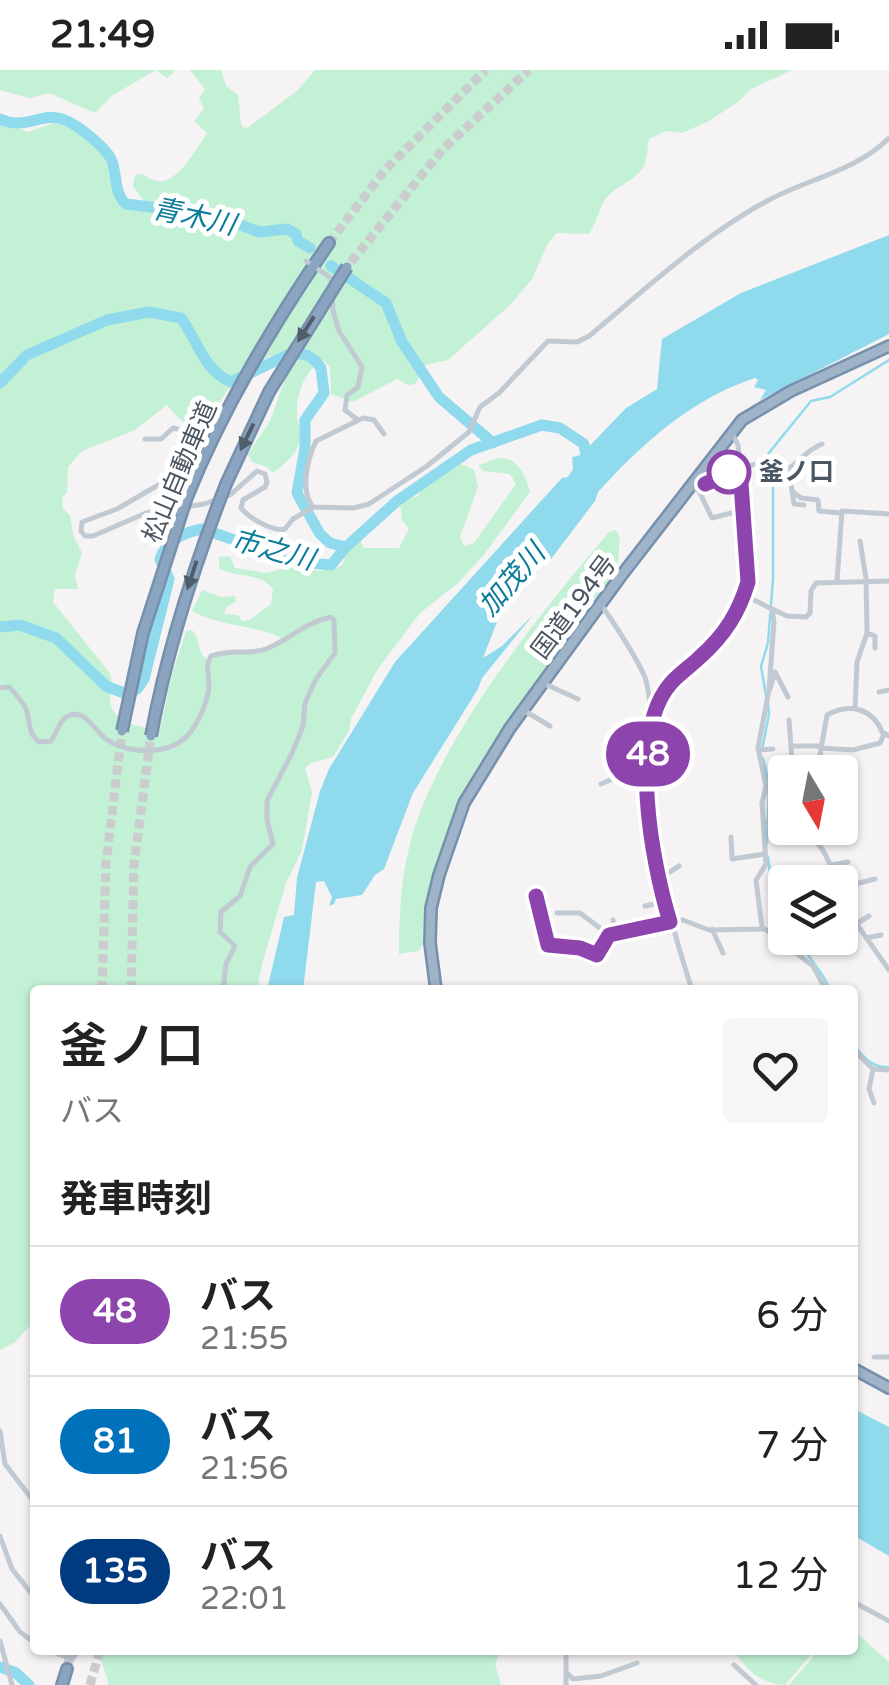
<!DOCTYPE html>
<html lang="ja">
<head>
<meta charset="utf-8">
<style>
	:root { --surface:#fff; --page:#f6f6f6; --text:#222; --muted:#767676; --line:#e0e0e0 }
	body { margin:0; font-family:"Varela Round","Noto Sans JP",sans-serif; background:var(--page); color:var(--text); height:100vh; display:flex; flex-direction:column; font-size:38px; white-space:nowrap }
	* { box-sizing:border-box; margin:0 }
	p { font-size:32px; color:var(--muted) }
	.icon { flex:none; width:55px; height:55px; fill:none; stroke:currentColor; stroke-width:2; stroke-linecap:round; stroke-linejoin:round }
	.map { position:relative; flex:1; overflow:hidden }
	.panel { position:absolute; left:30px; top:915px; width:828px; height:670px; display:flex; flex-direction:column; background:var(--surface); border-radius:10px; box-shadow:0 2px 8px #0004 }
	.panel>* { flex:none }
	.badge { padding:0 20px; border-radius:32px; font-size:35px; line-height:65px }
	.needle { width:65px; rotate:170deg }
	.tools { position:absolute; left:768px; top:685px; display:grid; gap:20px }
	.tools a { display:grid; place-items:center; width:90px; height:90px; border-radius:10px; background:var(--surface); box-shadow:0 2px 8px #0004; font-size:50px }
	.map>.badge { position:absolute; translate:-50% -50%; box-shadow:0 0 0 5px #fff }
	h2 { padding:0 30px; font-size:38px; line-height:90px }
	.round { display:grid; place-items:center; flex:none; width:105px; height:105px; border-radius:10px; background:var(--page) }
	.head { display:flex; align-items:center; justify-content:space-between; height:170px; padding:0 30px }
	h1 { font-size:48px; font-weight:600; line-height:75px }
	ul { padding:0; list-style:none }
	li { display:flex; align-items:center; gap:30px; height:130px; padding:0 30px; border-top:2px solid var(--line) }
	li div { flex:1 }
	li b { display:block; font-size:38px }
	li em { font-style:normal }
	li .badge { min-width:110px; font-weight:700; text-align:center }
	.status { display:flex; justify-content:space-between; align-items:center; height:70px; padding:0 50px; background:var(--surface); direction:ltr }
	.status svg { height:28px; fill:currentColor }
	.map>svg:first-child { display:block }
	.green { fill:#c3f1d5 }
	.water { fill:#90daee }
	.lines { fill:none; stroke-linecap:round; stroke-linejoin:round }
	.stream { stroke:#90daee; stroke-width:2.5 }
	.river { stroke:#90daee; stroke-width:11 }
	.motorway-tunnel { stroke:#caccce; stroke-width:9; stroke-dasharray:9 4.5; stroke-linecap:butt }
	.trunk-casing { stroke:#7690ad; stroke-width:14 }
	.motorway-casing { stroke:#7690ad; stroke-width:14 }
	.minor { stroke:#c1cad2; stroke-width:5 }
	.trunk { stroke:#9fb4c9; stroke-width:9 }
	.motorway { stroke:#8ba5c1; stroke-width:9 }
	.motorway-bridge-casing { stroke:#7690ad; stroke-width:14; stroke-linecap:butt }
	.motorway-bridge { stroke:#8ba5c1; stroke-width:9 }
	.oneway { fill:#505e6b }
	.line-casing { stroke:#fff; stroke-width:22 }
	.line { stroke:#8e44ad; stroke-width:15 }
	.stop-dot { fill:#fff; stroke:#8e44ad; stroke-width:5 }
	.labels { text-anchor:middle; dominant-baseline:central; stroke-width:10; stroke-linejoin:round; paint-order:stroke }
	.street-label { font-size:25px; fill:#4a5661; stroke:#fff }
	.stop-label { font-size:25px; font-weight:bold; fill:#4a5661; stroke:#fff; text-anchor:start }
	.water-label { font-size:28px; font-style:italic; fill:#0c7c9b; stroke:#fff }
</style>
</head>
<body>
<div class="status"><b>21:49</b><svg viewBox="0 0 49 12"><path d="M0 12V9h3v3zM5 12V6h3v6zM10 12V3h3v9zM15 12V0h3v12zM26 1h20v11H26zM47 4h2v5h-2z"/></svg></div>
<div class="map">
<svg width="889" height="1615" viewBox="0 0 889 1615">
	<rect width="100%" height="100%" fill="#f5f3f3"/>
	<path class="green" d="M 0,0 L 176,0 L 167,8 L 156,0 L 113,25 L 95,43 L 49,23 L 30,28 L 0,20 Z
		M 190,0 L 221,0 L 226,16 L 238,25 L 241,55 L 246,59 L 297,21 L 315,0 L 792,0 L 751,19 L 738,32 L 709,51 L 682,63 L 666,61 L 649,69 C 647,77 648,86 645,93 C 638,112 612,115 603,133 C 598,144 596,153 589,164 L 557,163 L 548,173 L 532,209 L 511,234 L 448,290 L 425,295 L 415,314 L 408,315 L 397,309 L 353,332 L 331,324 L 330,297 L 323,290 C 306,299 296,323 297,343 C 297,355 304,362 299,374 C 294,387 283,395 273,403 L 267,397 L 252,392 L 248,385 C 254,373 261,365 268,354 C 275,343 277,327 284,313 L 278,288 L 269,286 L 229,318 L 206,352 C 184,360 179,348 167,335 L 135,360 L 82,381 L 68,397 L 67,422 L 62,428 L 63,439 L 70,445 L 73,465 L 82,483 L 75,505 L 78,519 L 55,519 L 53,532 L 109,602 C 113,612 110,615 110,626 C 108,652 140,658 160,660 L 171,608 L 186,561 L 192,560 C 201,570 197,584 209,591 L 218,585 L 251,583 L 281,573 L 280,567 C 253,555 219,556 192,541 L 202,520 L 221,527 L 235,526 L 236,532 L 226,537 L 224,544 L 238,545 L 242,551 L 249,550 L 271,534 L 273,519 C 259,501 235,509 219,498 L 219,487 L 230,486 L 235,498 L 267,503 L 289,497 L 321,501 L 342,496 L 348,479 L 359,468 L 364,478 L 399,478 L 409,459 L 402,450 L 400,433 L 418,426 L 425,414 L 459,393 L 474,400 L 478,417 L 460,467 L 464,476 L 474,473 L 516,414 L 510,404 L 483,401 L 478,395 C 484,394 489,391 495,389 C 515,383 526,405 530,422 L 483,486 L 458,513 L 420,543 L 377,600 L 351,649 L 349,661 L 333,687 L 311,693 L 305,698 L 312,722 L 302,780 L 286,813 L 262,894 L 257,920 L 35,920 L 35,1250 L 15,1272 L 0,1280 L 0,51 L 28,62 L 54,53 C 71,56 98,73 105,90 C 115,114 109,141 144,139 L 146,134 L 133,116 L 135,105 L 141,104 C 148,107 155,113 164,111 C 181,107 198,77 207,63 L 194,51 L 204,39 L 199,28 L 205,19 Z
		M 616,460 L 620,467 L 617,504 L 549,594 L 458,732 L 433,804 L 425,838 L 423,874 L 419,881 L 399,884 C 399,838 402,791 418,748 C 453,651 542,541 609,462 Z
		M 853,1560 L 889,1592 L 889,1615 L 789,1615 L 819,1580 L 852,1580 Z
		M 98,1580 L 501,1580 L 495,1594 L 501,1615 L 109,1615 Z
		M 734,1580 L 815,1580 L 785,1615 C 762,1615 745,1599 734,1580 Z"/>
	<path class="water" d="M 889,165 L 889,264 L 760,330 L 766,320 L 754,317 L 758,310 L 755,308 C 691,329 643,373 598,422 L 595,431 L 551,489 L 536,485 L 504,534 L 483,588 L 502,576 L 533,545 L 482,608 L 478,619 L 413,723 L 384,799 L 375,805 L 362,825 L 336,829 L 334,834 L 329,836 L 332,827 L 324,811 L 316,812 L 303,920 L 267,920 L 284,847 L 294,845 L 297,808 L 320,721 L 329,699 L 395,592 L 541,431 L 562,408 L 568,407 L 573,399 L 572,387 L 581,385 L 626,338 L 657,319 L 662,269 L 741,223 Z
		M 852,1338 L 889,1357 L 889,1486 L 853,1465 Z"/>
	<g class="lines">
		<path class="stream" d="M 766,626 L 761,596 L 768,573 L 773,509 L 773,404 L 768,397 L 768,384 L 811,331 L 830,327 L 889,290
			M 762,680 L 769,644 L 768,634
			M 763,688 L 769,714 L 767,774
			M 768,787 L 770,803 L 785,828
			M 798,868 C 806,887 823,900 830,920
			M 852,973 C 862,985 872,999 889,997"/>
		<path class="river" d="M 0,49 C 25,61 41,42 62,49 C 76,53 105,77 111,89 C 118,105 113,122 126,134 L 215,145 L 259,162 L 287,159 L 296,164 L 298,171 L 310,178
			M 331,196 L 386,233 L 402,272 L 439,327 L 493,373
			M 0,313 L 27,285 L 107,250 L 149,242 L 181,248 C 198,271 203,300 231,312 L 288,285 C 303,281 313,286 321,298 L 324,323 L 305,350 L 305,378 L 297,423 L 320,464 L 330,473 L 346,477
			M 0,557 L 20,555 L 56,568 L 106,616 L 124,623 L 137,619 L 144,609 L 169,509 L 160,489 C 166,471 184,462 202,459 L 300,492 L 331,495 L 346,477 L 397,431 L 471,380 L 542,355 L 560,358 L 584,374 L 587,391
			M 0,1597 L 16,1603 L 29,1615"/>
		<path class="motorway-tunnel" d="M 329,173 L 385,100 L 486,0
			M 351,192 L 443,79 L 529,0
			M 102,920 L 106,793 L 121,669
			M 131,920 L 134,794 L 150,672
			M 67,1599 L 71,1580
			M 90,1615 L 100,1580"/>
		<defs>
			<path id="trunk" d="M 436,920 L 430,873 L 431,838 L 439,805 L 464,733 L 510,658 L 621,506 L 742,350 L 791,321 L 889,276
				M 852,1298 L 889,1318"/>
			<path id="motorway" d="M 226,414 L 269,322
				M 187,427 C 224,336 273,254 329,173
				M 62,1615 L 67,1599"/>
		</defs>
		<use href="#trunk" class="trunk-casing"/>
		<use href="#motorway" class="motorway-casing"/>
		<path class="minor" d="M 306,191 L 331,208 L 333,241 L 339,261 L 362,297 L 358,317 L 347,325 L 345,340 L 358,350
			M 732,363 L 738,375 L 749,492 L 744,525 L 772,539 L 774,552 L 769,620 L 758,678 L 766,716 L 762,733 L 766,794 L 756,810 L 762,858
			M 145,369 L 161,369 L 173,358 L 182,360 L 183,369 L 173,401 L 167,410 L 117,439 L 82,452 L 81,461 L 85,466 L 93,466 L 146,443 L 204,434 L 230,425 L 257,401 L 265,404 L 267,412 L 265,417 L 243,430 L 241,438 C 249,448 273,462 285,459 L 293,449 L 313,437 L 354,438 L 369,434 L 427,396 L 469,362 L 480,337 L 499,323 L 548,271 L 577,272 L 589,266 C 643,221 705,164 767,131 C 805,110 858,100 889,68
			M 789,401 L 794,434 L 804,435
			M 705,414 L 755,394 L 762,393 L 770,406 C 794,403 801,382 822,374
			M 692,415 L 699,421 L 712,448 L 743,440
			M 793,422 L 801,428 L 818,430 L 819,441 L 841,443
			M 313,437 C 300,421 307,390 316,371 L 363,348 L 374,350 L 384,364
			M 837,511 L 842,441 L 889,444
			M 602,536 C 617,558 633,581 644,605 C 650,618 647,632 654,643
			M 772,539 L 787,546 L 806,547 L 810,543 L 811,521 L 816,513 L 889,511
			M 867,563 L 875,566 L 875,578
			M 545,614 L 578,629
			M 0,618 L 9,617 C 15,623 22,631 26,639 C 31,653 27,662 39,672 L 51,671 C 56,664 60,649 68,646 C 85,638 95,661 106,669 C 127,684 168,686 187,666 C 198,654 208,632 209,616 C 209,604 205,596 211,586 C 230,579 249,585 266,579 C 291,569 303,553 331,547 L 334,550 L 335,583 L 316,609 L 305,633 L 303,656 L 292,683 L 267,731 L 267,749 L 273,774 L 250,797 L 240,826 L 221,842 L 220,862 L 235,876 L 226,894 L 223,920
			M 770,619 L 775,602 L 788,627
			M 879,622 L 889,620
			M 855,639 L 857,592 L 867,563 L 866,508 L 860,471
			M 523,640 L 550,656
			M 789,650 L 793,702
			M 791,676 L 821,676
			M 820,678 L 853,680 L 880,673 L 884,664
			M 758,680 L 773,679
			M 616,685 L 622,705
			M 793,699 L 819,694
			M 817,702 L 827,645 C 850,632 873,639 882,662 L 889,666
			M 601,714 L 623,704 L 642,705 L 649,699
			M 765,720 L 785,722
			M 840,739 L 846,736
			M 765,752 L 785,756
			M 792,758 C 819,764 829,788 836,812
			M 731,767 L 732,789 L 765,784
			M 814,768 L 828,763
			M 832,795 L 848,792
			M 661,808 L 679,796
			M 840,818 L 875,809
			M 840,823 L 849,843 L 889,900
			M 536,826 L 548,875 L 580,878 L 597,885 L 609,865 L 683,850 L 709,860 L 765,859 L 813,896 L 826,920
			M 645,836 L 665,832
			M 557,843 L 580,843 L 609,865
			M 613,850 L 616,865
			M 856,854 L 869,846
			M 712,859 L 723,883
			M 866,868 L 881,865
			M 692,920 C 668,845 623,699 662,626 C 672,608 690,597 705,583 C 723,566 735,548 745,527
			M 852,978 L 873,999 L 889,1000
			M 873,999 L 869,1019 L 874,1033
			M 874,1287 L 889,1287
			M 0,1361 L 5,1394 L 35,1433
			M 0,1466 L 12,1499 L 35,1528
			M 852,1531 L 889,1551
			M 0,1534 L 20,1562 L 35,1573
			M 0,1571 L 12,1615
			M 48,1580 L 72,1589 L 79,1580
			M 734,1595 L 756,1615
			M 566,1602 L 573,1609 L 601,1606 L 637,1593
			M 566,1615 L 566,1580"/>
		<use href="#trunk" class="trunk"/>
		<use href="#motorway" class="motorway"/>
		<defs>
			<path id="motorway-bridge" d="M 269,322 L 347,197
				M 122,661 L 143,563 L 187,427
				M 151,666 C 167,579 194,496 226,414"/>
		</defs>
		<use href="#motorway-bridge" class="motorway-bridge-casing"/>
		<use href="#motorway-bridge" class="motorway-bridge"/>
	</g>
	<defs><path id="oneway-solid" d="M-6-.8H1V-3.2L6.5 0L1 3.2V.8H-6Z" transform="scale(2.5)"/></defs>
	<g class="oneway">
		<use href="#oneway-solid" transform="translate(306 259) rotate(123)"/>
		<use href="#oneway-solid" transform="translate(247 367) rotate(116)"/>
		<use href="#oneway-solid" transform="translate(192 505) rotate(108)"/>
	</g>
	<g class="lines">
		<defs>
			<path id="line" d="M 536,826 L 548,875 L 580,878 L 597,885 L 609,865 L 670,852 C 652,793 627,663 671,613 C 680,603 691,596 700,587 C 725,565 739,542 748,512 L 740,399 L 705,414"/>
		</defs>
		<use href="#line" class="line-casing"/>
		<use href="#line" class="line"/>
	</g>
	<circle class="stop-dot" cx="729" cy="402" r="20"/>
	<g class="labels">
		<g class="street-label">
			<text transform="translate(180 402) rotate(-67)">松山自動車道</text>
			<text transform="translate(574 537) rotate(-53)">国道194号</text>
		</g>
		<g class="stop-label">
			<text x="759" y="402">釜ノ口</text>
		</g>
		<g class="water-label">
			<text transform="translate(194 147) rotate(12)">青木川</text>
			<text transform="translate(273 480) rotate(15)">市之川</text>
			<text transform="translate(512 510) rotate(-49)">加茂川</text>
		</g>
	</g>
</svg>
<div class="tools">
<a><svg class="needle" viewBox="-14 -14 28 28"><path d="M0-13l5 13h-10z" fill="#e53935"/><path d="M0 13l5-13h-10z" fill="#767676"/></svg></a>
<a><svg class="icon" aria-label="layers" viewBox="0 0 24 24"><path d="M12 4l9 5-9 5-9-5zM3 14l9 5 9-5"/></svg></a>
</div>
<b class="badge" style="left:648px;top:684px;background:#8e44ad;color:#fff">48</b>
<section class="panel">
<div class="head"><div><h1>釜ノ口</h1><p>バス</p></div><a class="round"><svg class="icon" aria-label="heart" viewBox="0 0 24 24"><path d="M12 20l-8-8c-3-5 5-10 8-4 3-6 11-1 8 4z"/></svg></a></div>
<h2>発車時刻</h2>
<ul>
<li><span class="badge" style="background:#8e44ad;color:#fff">48</span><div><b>バス</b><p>21:55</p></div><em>6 分</em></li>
<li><span class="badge" style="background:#0072bc;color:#fff">81</span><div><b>バス</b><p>21:56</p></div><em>7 分</em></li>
<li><span class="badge" style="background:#003b80;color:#fff">135</span><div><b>バス</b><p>22:01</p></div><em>12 分</em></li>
</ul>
</section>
</div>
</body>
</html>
